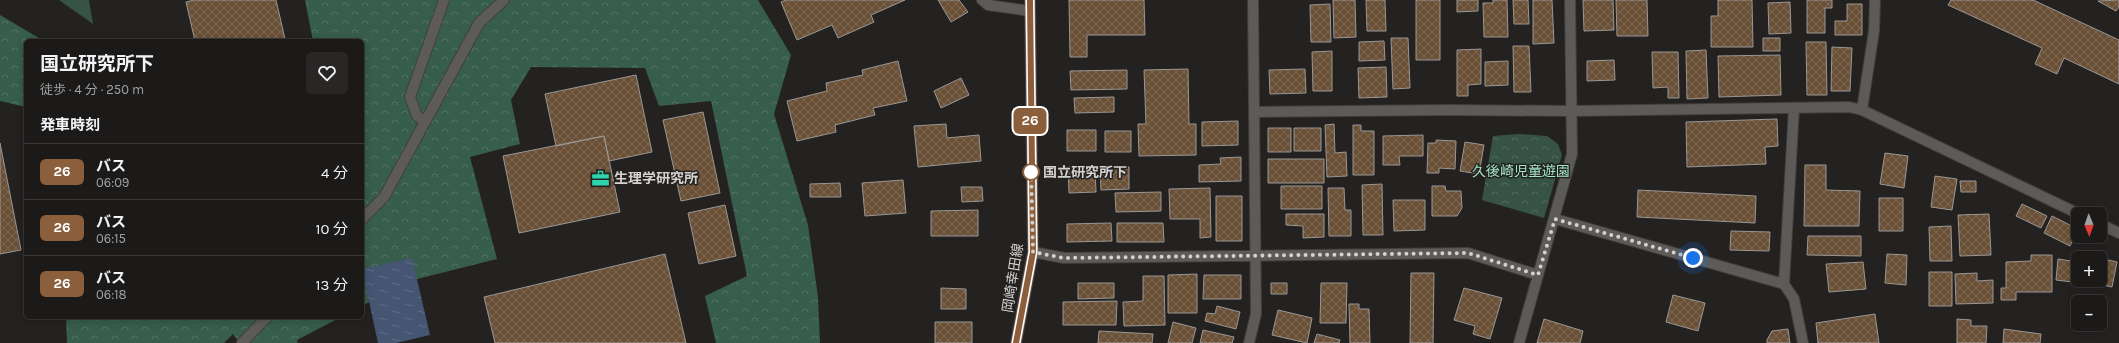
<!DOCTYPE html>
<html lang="ja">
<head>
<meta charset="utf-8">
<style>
	:root { --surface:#1b1a19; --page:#282726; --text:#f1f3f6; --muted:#a0a1a2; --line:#393838 }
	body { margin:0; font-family:Karla,"Noto Sans JP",sans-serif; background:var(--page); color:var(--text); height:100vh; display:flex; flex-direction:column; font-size:15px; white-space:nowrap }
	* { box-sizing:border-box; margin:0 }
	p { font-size:13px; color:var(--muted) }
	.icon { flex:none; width:22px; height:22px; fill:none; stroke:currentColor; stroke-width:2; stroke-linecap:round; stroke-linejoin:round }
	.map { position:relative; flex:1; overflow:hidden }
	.side { position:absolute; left:24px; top:39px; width:340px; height:280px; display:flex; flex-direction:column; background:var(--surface); border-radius:6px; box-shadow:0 2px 10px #0003,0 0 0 1px var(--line) }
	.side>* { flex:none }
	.badge { padding:0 8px; border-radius:6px; font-size:14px; line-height:26px }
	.needle { width:26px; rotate:178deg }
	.buttons { position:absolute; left:2071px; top:207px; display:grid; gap:8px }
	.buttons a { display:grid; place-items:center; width:36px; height:36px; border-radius:6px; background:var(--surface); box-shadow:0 2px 10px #0003,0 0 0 1px var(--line); font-size:20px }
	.you { position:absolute; width:20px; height:20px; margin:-10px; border:3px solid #fff; border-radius:50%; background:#1a73e8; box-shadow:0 0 0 6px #1a73e833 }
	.map>.badge { position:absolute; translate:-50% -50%; box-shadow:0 0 0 2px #fff }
	h2 { padding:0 16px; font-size:15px; line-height:36px }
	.round { display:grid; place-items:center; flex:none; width:42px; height:42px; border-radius:6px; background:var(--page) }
	.head { display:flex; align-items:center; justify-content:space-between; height:68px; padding:0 16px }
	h1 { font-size:19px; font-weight:700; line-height:30px }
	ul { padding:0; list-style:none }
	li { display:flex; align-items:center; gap:12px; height:56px; padding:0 16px; border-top:1px solid var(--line) }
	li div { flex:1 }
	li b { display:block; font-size:15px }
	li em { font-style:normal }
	li .badge { min-width:44px; font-weight:700; text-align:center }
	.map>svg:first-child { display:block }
	.forest { fill:url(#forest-crowns) }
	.park { fill:url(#park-crowns) }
	.garden { fill:#365345 }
	.water { fill:url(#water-ripples) }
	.building { fill:url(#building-cross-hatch); stroke:#999795 }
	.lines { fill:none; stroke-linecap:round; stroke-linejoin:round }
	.minor-casing { stroke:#413f3e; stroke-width:12 }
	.major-casing { stroke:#413f3e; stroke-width:12 }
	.minor { stroke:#5d5b59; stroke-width:10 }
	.major { stroke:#ae816a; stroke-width:10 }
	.line-casing { stroke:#fff; stroke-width:9 }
	.line { stroke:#8b5e3c; stroke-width:6 }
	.walk { stroke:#d4d2d1; stroke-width:4; stroke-dasharray:0 7.2 }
	.stop-dot { fill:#fff; stroke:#8b5e3c; stroke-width:2 }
	.labels { text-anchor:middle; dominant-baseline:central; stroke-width:3; stroke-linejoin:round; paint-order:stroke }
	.park-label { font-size:14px; fill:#a2e6c6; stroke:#242221 }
	.stop-label { font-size:14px; font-weight:bold; fill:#d4d2d1; stroke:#242221; text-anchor:start }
	.poi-label { font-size:14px; font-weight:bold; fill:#d4d2d1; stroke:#242221; text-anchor:start }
	.street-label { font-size:14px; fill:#d4d2d1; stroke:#242221 }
</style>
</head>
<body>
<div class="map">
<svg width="2119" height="343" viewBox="0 0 2119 343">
	<defs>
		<pattern id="forest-crowns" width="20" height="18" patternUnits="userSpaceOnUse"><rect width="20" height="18" fill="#375d4c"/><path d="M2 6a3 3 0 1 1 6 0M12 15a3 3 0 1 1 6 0" fill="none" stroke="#537365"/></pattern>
		<pattern id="park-crowns" width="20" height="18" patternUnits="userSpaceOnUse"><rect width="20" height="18" fill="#365345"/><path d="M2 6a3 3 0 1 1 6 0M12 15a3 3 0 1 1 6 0" fill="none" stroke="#526b5f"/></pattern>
		<pattern id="water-ripples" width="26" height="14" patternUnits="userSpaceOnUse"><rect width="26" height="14" fill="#455572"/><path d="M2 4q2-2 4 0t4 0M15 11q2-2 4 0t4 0" fill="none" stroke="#5f6d85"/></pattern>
		<pattern id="building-cross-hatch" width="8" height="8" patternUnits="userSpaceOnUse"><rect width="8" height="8" fill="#6a5036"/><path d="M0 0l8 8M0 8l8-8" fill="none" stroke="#7e6852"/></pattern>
	</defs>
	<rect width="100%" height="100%" fill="#242221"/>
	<path class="forest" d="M 305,0 L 758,0 L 791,55 L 774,114 L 808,225 L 818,297 L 820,343 L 716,343 L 705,296 L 747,276 L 711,101 L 659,106 L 645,68 L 531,67 L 511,100 L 520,144 L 470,157 L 497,259 L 405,282 L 362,306 L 362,41 L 313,41 Z
		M 0,15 L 44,41 L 26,41 L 26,107 L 0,101 Z
		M 66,317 L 341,317 L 297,340 L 298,343 L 240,343 L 233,334 L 224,343 L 67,343 Z"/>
	<path class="park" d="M 1519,134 L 1547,136 L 1558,144 L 1562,155 L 1544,218 L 1482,200 L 1493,136 Z"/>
	<path class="garden" d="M 59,0 L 89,0 L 93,24 Z"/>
	<path class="water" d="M 412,258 L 430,335 L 396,343 L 378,343 L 362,269 Z"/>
	<path class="building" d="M 194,0 L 276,0 L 285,39 L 276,41 L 195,41 L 186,2 Z
		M 786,0 L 905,0 L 871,15 L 874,22 L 838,38 L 832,25 L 797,40 L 781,2 Z
		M 938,0 L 959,0 L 968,12 L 951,22 Z
		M 1069,0 L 1144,0 L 1145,35 L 1087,35 L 1087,57 L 1070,57 Z
		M 1333,0 L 1355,0 L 1356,37 L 1334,38 Z
		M 1366,0 L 1385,0 L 1386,31 L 1367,31 Z
		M 1416,0 L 1440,0 L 1440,60 L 1416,60 Z
		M 1457,0 L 1478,0 L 1478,11 L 1457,12 Z
		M 1493,0 L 1507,0 L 1508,37 L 1484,37 L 1483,3 L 1493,3 Z
		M 1513,0 L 1528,0 L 1529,24 L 1514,24 Z
		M 1533,0 L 1552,0 L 1554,43 L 1533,44 Z
		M 1583,0 L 1613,0 L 1614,30 L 1584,31 Z
		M 1616,0 L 1647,0 L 1648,36 L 1617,36 Z
		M 1718,0 L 1752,0 L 1753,47 L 1711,47 L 1711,16 L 1718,16 Z
		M 1807,0 L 1832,0 L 1832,8 L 1825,8 L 1825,33 L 1807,33 Z
		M 1951,0 L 2033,0 L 2119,40 L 2119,84 L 2064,58 L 2057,74 L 2035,64 L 2042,48 L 1948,5 Z
		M 2119,0 L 2119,7 L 2116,11 L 2098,1 Z
		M 1790,2 L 1791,33 L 1769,34 L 1768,3 Z
		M 1330,4 L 1331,42 L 1311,42 L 1310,5 Z
		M 1847,4 L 1862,4 L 1862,35 L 1835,35 L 1835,21 L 1847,21 Z
		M 1391,38 L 1408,38 L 1410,88 L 1393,89 Z
		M 1763,38 L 1780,38 L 1780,51 L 1763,51 Z
		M 1384,41 L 1385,60 L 1359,61 L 1359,42 Z
		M 1806,42 L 1826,42 L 1827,95 L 1807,95 Z
		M 1513,46 L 1529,46 L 1531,92 L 1514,92 Z
		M 1832,47 L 1852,48 L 1850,91 L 1831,91 Z
		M 1481,49 L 1481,84 L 1468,85 L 1468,96 L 1457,96 L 1457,50 Z
		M 1706,50 L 1708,98 L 1687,99 L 1686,51 Z
		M 1332,51 L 1332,91 L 1313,91 L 1312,52 Z
		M 1652,52 L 1678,52 L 1679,98 L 1668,98 L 1668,87 L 1653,88 Z
		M 1780,55 L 1781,95 L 1719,97 L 1718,56 Z
		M 1614,60 L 1615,80 L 1587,81 L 1587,61 Z
		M 898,61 L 907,101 L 873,108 L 875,115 L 835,125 L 836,132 L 797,141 L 787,101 L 827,91 L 826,83 L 863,75 L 862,70 Z
		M 1508,61 L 1508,85 L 1485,86 L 1485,62 Z
		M 1386,67 L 1387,97 L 1359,98 L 1358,68 Z
		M 1188,69 L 1189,124 L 1196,124 L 1196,155 L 1139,156 L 1138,124 L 1146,124 L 1144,70 Z
		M 1305,69 L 1306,93 L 1270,94 L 1269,70 Z
		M 1127,70 L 1127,89 L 1071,90 L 1070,71 Z
		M 636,75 L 652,152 L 609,161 L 604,136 L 556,146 L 545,94 Z
		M 961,78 L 969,95 L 941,108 L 934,91 Z
		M 1114,97 L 1114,112 L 1075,113 L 1074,98 Z
		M 703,112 L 720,193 L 681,201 L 663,120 Z
		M 1777,119 L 1778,146 L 1765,147 L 1766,164 L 1687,167 L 1686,122 Z
		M 1238,121 L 1238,145 L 1202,146 L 1202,122 Z
		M 946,124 L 947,138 L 979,135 L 981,161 L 918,167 L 914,126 Z
		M 1334,124 L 1335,153 L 1346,152 L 1347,176 L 1327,177 L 1325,125 Z
		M 1353,125 L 1361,125 L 1361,131 L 1374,131 L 1374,175 L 1353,175 Z
		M 1268,128 L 1291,128 L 1291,152 L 1268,152 Z
		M 1294,128 L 1321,128 L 1321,151 L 1294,151 Z
		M 1067,130 L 1096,130 L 1096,151 L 1067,151 Z
		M 1105,131 L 1131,131 L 1131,152 L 1105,152 Z
		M 1423,135 L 1423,156 L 1399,156 L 1400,165 L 1383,165 L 1383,136 Z
		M 604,136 L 620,212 L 519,233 L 503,156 Z
		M 1436,140 L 1456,141 L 1455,169 L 1439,168 L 1439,173 L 1427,173 L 1428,143 L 1436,143 Z
		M 1465,142 L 1484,145 L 1479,174 L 1460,171 Z
		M 0,143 L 21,250 L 0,254 Z
		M 1885,153 L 1908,156 L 1904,188 L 1880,184 Z
		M 1241,157 L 1241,181 L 1199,182 L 1199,165 L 1221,164 L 1220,158 Z
		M 1268,159 L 1324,159 L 1324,183 L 1268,183 Z
		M 1805,165 L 1826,165 L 1826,190 L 1860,191 L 1859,226 L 1804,226 Z
		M 1068,167 L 1095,167 L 1096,192 L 1069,193 Z
		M 1129,167 L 1129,189 L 1101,190 L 1100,168 Z
		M 1935,176 L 1957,179 L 1952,210 L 1931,207 Z
		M 903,180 L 906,213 L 865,216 L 862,183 Z
		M 1960,181 L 1976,181 L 1976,192 L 1961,192 Z
		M 840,183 L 841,197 L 810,197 L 810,184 Z
		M 1382,184 L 1383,235 L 1363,235 L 1362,185 Z
		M 1281,186 L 1322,186 L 1322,209 L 1281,209 Z
		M 1432,186 L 1445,186 L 1446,191 L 1461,191 L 1462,208 L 1457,216 L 1432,216 Z
		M 961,187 L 982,187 L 983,201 L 962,202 Z
		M 1210,188 L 1211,237 L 1200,238 L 1200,219 L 1170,219 L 1169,189 Z
		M 1328,188 L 1344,188 L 1345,210 L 1351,210 L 1351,236 L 1329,236 Z
		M 1638,190 L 1756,196 L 1755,223 L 1637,217 Z
		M 1161,192 L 1161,211 L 1116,212 L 1115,193 Z
		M 1216,196 L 1242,196 L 1242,241 L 1216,241 Z
		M 1879,198 L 1903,198 L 1903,231 L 1879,231 Z
		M 1393,200 L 1425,200 L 1425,230 L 1394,231 Z
		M 2022,204 L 2047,216 L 2041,228 L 2016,216 Z
		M 725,205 L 736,256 L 699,264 L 688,213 Z
		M 978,210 L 978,236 L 931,236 L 931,211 Z
		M 1286,214 L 1324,214 L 1324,237 L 1303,238 L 1303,226 L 1286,225 Z
		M 1989,214 L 1991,255 L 1960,256 L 1958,215 Z
		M 2052,216 L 2078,229 L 2070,246 L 2044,233 Z
		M 1111,223 L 1112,241 L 1067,242 L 1067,224 Z
		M 1117,223 L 1163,223 L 1164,242 L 1117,242 Z
		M 1951,226 L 1952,261 L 1930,261 L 1929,227 Z
		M 1731,231 L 1770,232 L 1769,251 L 1730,250 Z
		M 1808,236 L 1861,236 L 1861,256 L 1807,255 Z
		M 665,254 L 686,343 L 495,343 L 484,297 Z
		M 1887,254 L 1907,255 L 1906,285 L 1885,283 Z
		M 2031,255 L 2052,255 L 2052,292 L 2016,292 L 2016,300 L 2001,300 L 2001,288 L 2006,288 L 2006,262 L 2031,261 Z
		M 2100,258 L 2117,262 L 2112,287 L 2088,282 L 2088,280 L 2100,280 Z
		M 2058,259 L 2078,262 L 2078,280 L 2080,280 L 2080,283 L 2056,280 Z
		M 1863,262 L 1866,289 L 1829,292 L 1826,264 Z
		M 1929,272 L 1952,272 L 1952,306 L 1929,306 Z
		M 1411,273 L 1434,273 L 1433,343 L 1410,343 Z
		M 1977,273 L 1977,281 L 1993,280 L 1993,303 L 1956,304 L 1955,274 Z
		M 1197,274 L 1197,313 L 1168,313 L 1168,275 Z
		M 1204,275 L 1241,275 L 1241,299 L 1203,299 Z
		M 1143,276 L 1164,276 L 1165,325 L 1124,326 L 1123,302 L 1143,301 Z
		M 1078,283 L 1114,283 L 1114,298 L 1078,299 Z
		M 1271,283 L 1287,283 L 1287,294 L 1271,294 Z
		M 1321,283 L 1347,283 L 1346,323 L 1320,323 Z
		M 941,288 L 966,289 L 966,309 L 941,309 Z
		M 1464,288 L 1502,298 L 1490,339 L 1473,334 L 1475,326 L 1454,320 Z
		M 1673,295 L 1705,303 L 1698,331 L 1666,322 Z
		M 1117,301 L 1116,325 L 1063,325 L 1063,302 Z
		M 1349,304 L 1359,304 L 1359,309 L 1369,309 L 1370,343 L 1350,343 Z
		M 1217,306 L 1240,312 L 1236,329 L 1205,321 L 1207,313 L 1215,314 Z
		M 1278,310 L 1312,318 L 1307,343 L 1272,335 Z
		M 1875,314 L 1879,343 L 1818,343 L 1816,323 Z
		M 1544,319 L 1583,331 L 1580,343 L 1537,343 Z
		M 1957,319 L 1971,320 L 1971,326 L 1987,326 L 1986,343 L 1957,343 Z
		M 935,322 L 972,322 L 972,343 L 935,343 Z
		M 1173,322 L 1196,328 L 1192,343 L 1168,343 Z
		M 1788,329 L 1790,343 L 1767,343 L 1767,340 L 1772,331 Z
		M 2004,329 L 2041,334 L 2040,343 L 2003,343 Z
		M 1203,330 L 1234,337 L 1232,343 L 1200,343 Z
		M 1099,331 L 1153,334 L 1152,343 L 1098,343 Z
		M 1317,334 L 1340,340 L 1339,343 L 1314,343 Z"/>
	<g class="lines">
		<defs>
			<path id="minor" d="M 982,0 L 988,5 L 1030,11
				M 1862,110 L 1874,31 L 1875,0
				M 1255,112 L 1449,110 L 1571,111 L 1849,107 L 1862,110 L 2079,214
				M 425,121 L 417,116 L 410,97 L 444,0
				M 362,219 L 384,197 L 479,23 L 504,0
				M 1555,219 L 1784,284 L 1794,299 L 1803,343
				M 2100,224 L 2119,233
				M 1033,252 L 1064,258 L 1468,253 L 1538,275
				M 1784,284 L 1794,108
				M 242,343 L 267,317
				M 1249,343 L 1256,314 L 1253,0
				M 1519,343 L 1572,154 L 1570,0"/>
			<path id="major" d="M 1016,343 L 1033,252 L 1030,0"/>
		</defs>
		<use href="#minor" class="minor-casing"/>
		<use href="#major" class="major-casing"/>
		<use href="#minor" class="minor"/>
		<use href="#major" class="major"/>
	</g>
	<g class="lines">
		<defs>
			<path id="line" d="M 1016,343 L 1033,252 L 1030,0"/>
		</defs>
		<use href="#line" class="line-casing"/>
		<use href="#line" class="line"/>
		<path class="walk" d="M 1031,172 L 1031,165 L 1033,252 L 1064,258 L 1468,253 L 1538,275 L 1555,219 L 1693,258"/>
	</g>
	<defs>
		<symbol id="office-bare" viewBox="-9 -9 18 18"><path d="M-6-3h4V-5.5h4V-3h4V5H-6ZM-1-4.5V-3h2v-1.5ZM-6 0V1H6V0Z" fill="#2ed4ab" stroke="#242221" stroke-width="2.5" paint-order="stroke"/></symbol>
	</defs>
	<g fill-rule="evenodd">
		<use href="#office-bare" x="588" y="166" width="25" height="25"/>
	</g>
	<circle class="stop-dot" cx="1031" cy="172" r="8"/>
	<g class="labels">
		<g class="park-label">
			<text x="1521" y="171">久後崎児童遊園</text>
		</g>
		<g class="stop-label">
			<text x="1043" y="172">国立研究所下</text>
		</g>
		<g class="poi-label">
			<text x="614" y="178">生理学研究所</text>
		</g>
		<g class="street-label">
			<text transform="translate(1013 278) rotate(-81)">岡崎幸田線</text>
		</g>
	</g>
</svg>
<div class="buttons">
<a><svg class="needle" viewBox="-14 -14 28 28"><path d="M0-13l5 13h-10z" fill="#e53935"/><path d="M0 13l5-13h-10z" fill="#a0a1a2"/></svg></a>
<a>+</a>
<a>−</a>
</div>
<div class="you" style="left:1693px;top:258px"></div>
<b class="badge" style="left:1030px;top:121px;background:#8b5e3c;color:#fff">26</b>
<section class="side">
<div class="head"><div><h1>国立研究所下</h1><p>徒歩 · 4 分 · 250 m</p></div><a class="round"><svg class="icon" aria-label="heart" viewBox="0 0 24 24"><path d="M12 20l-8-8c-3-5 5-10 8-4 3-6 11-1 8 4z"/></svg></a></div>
<h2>発車時刻</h2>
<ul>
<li><span class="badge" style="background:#8b5e3c;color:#fff">26</span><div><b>バス</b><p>06:09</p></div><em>4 分</em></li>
<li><span class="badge" style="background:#8b5e3c;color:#fff">26</span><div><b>バス</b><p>06:15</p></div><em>10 分</em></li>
<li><span class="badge" style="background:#8b5e3c;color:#fff">26</span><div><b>バス</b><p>06:18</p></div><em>13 分</em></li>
</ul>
</section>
</div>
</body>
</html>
